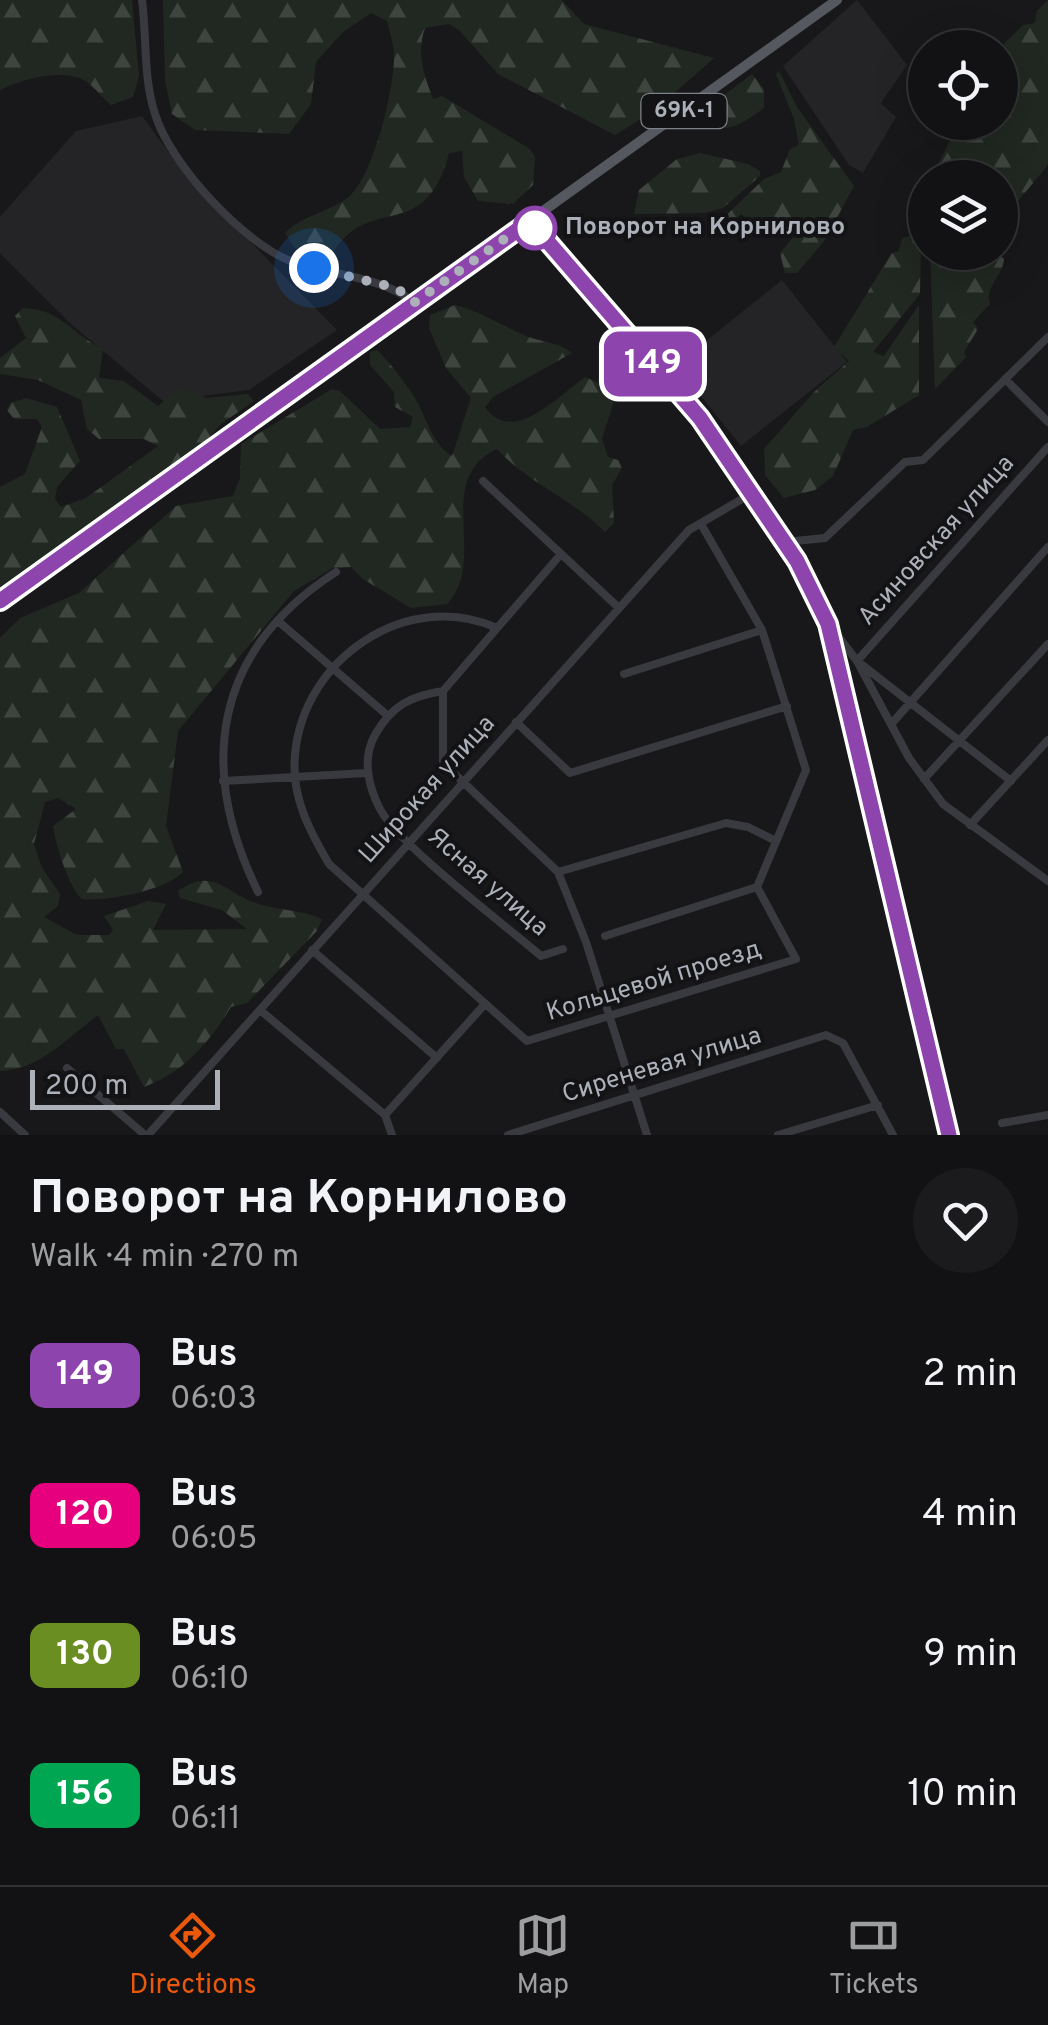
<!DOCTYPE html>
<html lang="en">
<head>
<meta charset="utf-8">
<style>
	:root { --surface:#121214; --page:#1b1b1d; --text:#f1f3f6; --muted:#9c9ea0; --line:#313234; --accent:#ea580c }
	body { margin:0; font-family:Overpass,sans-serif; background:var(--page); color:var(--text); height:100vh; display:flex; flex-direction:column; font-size:38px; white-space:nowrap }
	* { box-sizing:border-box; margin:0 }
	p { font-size:32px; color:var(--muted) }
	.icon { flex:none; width:55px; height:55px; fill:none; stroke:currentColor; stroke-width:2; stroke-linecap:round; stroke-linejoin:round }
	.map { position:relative; height:1135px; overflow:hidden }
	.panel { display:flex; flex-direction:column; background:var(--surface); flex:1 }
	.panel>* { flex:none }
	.badge { padding:0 20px; border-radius:15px; font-size:35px; line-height:65px }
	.buttons { position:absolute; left:908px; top:30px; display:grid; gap:20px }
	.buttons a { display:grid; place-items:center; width:110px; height:110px; border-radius:50%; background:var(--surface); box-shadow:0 10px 40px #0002,0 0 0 2px var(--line); font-size:50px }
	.scale { position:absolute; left:30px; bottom:25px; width:190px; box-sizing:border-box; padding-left:10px; border:5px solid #abb0b9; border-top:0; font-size:28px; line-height:35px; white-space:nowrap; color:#abb0b9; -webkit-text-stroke:8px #131315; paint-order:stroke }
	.you { position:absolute; width:50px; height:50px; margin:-25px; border:8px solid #fff; border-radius:50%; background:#1a73e8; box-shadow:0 0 0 15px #1a73e833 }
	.map>.badge { position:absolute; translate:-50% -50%; box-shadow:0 0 0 5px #fff }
	.round { display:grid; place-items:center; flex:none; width:105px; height:105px; border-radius:52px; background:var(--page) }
	.summary { display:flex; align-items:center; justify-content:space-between; height:170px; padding:0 30px }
	h1 { font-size:48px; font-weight:700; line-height:75px }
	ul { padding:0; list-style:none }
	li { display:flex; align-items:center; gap:30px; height:140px; padding:0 30px }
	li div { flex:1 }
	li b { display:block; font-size:38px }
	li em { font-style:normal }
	li .badge { min-width:110px; font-weight:700; text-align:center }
	.dock { display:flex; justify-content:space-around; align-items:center; height:140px; border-top:2px solid var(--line); background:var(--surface); font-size:28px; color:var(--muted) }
	.dock a { display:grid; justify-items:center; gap:5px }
	.dock .current { color:var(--accent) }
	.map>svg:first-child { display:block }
	.built { fill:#242427 }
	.forest { fill:url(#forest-firs) }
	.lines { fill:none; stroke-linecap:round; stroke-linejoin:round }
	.minor { stroke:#393a3f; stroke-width:8 }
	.major { stroke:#55585e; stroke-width:10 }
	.line-casing { stroke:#fff; stroke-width:22 }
	.line { stroke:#8e44ad; stroke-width:15 }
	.walk { stroke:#abb0b9; stroke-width:10; stroke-dasharray:0 18 }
	.stop-dot { fill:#fff; stroke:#8e44ad; stroke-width:5 }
	.labels { text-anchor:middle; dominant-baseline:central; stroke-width:8; stroke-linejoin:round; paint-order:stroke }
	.shield { fill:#131315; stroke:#7d8188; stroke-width:2.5 }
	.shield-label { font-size:22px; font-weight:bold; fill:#abb0b9 }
	.stop-label { font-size:25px; font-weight:bold; fill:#abb0b9; stroke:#131315; text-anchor:start }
	.street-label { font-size:25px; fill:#abb0b9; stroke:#131315 }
</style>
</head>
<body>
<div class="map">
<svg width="1048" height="1135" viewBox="0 0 1048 1135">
	<defs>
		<pattern id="forest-firs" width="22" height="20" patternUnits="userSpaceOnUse" patternTransform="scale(2.5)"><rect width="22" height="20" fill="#202821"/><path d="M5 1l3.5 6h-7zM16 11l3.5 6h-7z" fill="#3e453f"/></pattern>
	</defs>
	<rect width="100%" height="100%" fill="#18181a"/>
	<path class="built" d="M 857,0 L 907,65 L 881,103 L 896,117 L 863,173 L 849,165 L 783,66 Z
		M 142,116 L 186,176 L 337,330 L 249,390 L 163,401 L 72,325 L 0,253 L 0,217 L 76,131 Z
		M 782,280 L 847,362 L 741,446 L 676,365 Z"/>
	<path class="forest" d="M 0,0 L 132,0 L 139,76 L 133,97 L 111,105 C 103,98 95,88 87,82 C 66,67 21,79 0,90 Z
		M 163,0 L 562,0 L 584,24 L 714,58 L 655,110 L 615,135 L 498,74 L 459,30 L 449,24 L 425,28 C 416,54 424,75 433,99 L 442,96 L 530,149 L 535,157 L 533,185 L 513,204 L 478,201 L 464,177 L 462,151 L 449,153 C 425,246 369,192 333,253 L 295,248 L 285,233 C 301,216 326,213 346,199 C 373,181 393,92 394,60 C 395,47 390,34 387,21 L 371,13 L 343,32 L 316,62 L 311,104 L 289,134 L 195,130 L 172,114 L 165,81 Z
		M 1048,0 L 1048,165 L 1019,200 L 1000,199 L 1000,178 L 949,177 L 936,168 L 959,123 L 1000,122 L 1000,48 L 1023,25 L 1035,23 L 1037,11 Z
		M 779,71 L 797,107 L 854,186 L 825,240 L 797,273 L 785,273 L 780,253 L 803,225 L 793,221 L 770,236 L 741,214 L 715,237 L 715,226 L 764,179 L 781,172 L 790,149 L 799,145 L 794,119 L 776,74 Z
		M 752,74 L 764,89 L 764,108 C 740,125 722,139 695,117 Z
		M 700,153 L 748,164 L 760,171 L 760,176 L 723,208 L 705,213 L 634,214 L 639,190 L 677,159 Z
		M 915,235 L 921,237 L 920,294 L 873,352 L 884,356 L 919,305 L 919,395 L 867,427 L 853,430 L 833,476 L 815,490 L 784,498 L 765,475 L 764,449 L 814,392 L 849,361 L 834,347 L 891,254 L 899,251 L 902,238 Z
		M 930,253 L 997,253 L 1004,259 C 1003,276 984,287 990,304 L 973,322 L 978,329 L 964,352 L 966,357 L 935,389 Z
		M 455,305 C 483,312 503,327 529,337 C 545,343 559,342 572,353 L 493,397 L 485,407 C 512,447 560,395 585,377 L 599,383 L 614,401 L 602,439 L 608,457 L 618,460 L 622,468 L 612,485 L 614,523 L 605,532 C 573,499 528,483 497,449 C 432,479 489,560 447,604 L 411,608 L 363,579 L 351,567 L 333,568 L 294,591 L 178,731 L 166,826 L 183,872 C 167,890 106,902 82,899 C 69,888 55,843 53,826 L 76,809 L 58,798 L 45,802 L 34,844 L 42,868 L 60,894 L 58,906 L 44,917 L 77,935 L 109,935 L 113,930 L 104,916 L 148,901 L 166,904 L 153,930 L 247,929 L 222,910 L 180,898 L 178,891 C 214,865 227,895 259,904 C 281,911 300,909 322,919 L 317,931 L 247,1003 L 231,1007 C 209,1042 185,1072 144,1087 L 124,1049 L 116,1049 L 98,1015 C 68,1037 40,1070 0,1071 L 0,638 L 20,618 L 79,593 L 176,506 L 233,496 L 240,478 L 241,444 L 332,389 L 340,391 L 380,429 L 410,427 L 413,417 L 395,407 L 394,392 L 370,365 L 370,352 L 377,350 C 390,363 403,379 413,395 C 426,414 431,444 452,456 L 471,398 L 446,368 L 429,328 L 430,315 Z
		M 23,308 C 61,309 70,333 103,349 L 99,378 L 124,381 L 158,406 L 181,388 L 207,398 L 248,394 L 254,401 L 221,424 L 204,443 L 0,587 L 0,487 L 25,474 L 42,427 L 37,419 L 14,419 L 7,410 L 10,403 L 26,398 L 57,407 L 80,461 L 57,487 L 55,499 L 61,507 L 86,498 L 158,446 L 144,439 L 99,439 L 87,429 L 81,400 L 38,380 L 0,374 L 0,358 L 26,338 L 15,316 Z"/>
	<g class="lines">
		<path class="minor" d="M 142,0 C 147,38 143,77 155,114 C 170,164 244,244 293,262 C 334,276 381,276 415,303
			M 529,221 C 644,355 749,463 828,624 L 949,1135
			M 1005,379 L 1048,422
			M 483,481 L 619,608
			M 785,542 L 825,538 L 905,462 L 923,460 L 1048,337
			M 561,554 L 443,691 L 443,763 L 558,872 L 726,823 L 748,827 L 776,841
			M 278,621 L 387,715
			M 831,627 L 857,661 L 909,758 L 943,804 L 1048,881
			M 497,628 C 408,588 303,658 295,755 C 291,796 309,830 329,864 L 527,1041 L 796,959 L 757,887 L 806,770 L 762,630 L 701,524
			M 624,674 L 762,630
			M 443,691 C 411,696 392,705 375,735 C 362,758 368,786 380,809 C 399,845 505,925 541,956 L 563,949
			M 516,722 L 570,773 L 787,706
			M 893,722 L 1048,547
			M 924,779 L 1048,644
			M 223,781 L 367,773
			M 1011,781 L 857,661 L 1048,447
			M 970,825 L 1048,740
			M 558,872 L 586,942 L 647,1135
			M 258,892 C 197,767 213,651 336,572
			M 605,936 L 757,887
			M 312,950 L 437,1058
			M 260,1010 L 385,1115
			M 67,1068 L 145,1135
			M 0,1112 L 25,1135
			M 385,1115 L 485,1004
			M 385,1115 L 392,1135
			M 1002,1123 L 1048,1115
			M 148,1135 L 689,530 L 754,492
			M 508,1135 L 826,1035 L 843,1043 L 893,1135
			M 778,1135 L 878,1105"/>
		<path class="major" d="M 0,601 L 837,0"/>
	</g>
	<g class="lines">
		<defs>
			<path id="line" d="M 0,601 L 530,221 L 700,418 L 797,561 L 828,624 L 949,1135"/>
		</defs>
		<use href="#line" class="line-casing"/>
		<use href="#line" class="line"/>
		<path class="walk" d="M 314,268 L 396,288 L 415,302 L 530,221 L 535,228"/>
	</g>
	<circle class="stop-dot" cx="535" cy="228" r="20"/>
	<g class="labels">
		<rect class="shield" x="641.5" y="94" width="85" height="34" rx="8"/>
		<g class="shield-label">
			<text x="684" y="111">69К-1</text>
		</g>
		<g class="stop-label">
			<text x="565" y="228">Поворот на Корнилово</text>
		</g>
		<g class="street-label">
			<text transform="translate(937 541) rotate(-48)">Асиновская улица</text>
			<text transform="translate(428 790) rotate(-48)">Широкая улица</text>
			<text transform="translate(487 883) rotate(41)">Ясная улица</text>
			<text transform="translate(654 982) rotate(-17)">Кольцевой проезд</text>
			<text transform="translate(662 1066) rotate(-17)">Сиреневая улица</text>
		</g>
	</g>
</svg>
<div class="buttons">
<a><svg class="icon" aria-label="locate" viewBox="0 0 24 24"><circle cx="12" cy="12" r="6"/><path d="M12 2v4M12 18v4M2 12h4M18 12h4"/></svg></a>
<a><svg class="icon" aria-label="layers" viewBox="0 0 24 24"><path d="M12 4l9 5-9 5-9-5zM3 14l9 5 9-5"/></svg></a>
</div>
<div class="scale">200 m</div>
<div class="you" style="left:314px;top:268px"></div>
<b class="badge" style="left:653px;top:364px;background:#8e44ad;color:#fff">149</b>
</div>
<section class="panel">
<div class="summary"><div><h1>Поворот на Корнилово</h1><p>Walk · 4 min · 270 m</p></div><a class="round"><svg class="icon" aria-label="heart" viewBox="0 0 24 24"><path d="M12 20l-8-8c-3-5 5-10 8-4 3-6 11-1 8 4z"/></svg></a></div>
<ul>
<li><span class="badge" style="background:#8e44ad;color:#fff">149</span><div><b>Bus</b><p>06:03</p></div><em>2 min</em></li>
<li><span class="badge" style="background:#e6007e;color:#fff">120</span><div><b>Bus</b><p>06:05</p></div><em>4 min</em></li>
<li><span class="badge" style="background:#6b8e23;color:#fff">130</span><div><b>Bus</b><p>06:10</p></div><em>9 min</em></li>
<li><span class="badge" style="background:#00a651;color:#fff">156</span><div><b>Bus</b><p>06:11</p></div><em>10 min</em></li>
</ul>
</section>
<nav class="dock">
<a class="current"><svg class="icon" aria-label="directions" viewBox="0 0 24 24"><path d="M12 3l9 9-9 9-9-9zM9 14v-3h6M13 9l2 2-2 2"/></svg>Directions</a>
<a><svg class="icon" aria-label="map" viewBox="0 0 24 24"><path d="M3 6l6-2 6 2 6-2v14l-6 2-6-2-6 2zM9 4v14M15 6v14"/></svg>Map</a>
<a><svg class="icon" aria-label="tickets" viewBox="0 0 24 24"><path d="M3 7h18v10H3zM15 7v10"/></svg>Tickets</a>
</nav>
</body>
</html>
